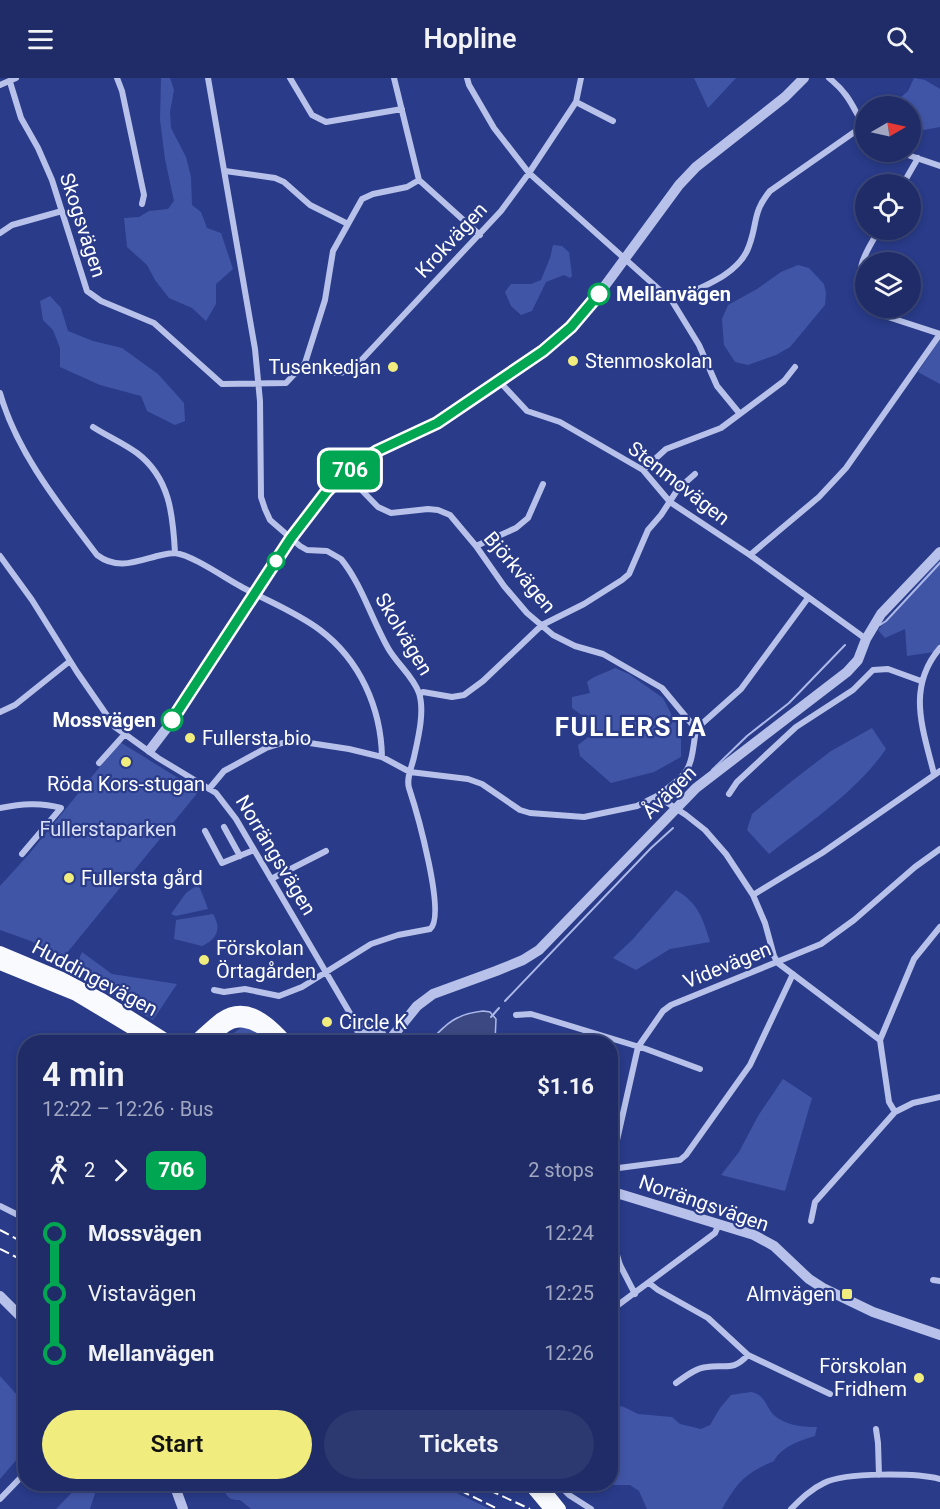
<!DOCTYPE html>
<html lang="en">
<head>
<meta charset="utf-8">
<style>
	:root { --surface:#1f2c67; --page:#2c3870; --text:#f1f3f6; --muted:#a1a7c0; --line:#3c487b; --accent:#f0ec7e }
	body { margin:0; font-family:Roboto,sans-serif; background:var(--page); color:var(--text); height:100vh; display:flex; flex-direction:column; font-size:22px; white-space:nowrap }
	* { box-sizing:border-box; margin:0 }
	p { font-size:20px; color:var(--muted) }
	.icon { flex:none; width:33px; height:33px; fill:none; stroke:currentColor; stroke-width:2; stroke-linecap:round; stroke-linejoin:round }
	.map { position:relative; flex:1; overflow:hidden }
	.drawer { position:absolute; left:18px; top:957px; width:600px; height:456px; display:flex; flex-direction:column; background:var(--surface); border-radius:24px; box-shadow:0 3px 9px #0003,0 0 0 2px var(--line) }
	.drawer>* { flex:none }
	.badge { padding:0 12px; border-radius:9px; font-size:21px; line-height:39px }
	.needle { width:39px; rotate:81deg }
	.fabs { position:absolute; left:855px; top:18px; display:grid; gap:12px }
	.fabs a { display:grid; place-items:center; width:66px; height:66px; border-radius:50%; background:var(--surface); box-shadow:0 3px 9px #0003,0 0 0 2px var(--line); font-size:30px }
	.map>.badge { position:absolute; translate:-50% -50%; box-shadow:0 0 0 3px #fff }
	.legs { display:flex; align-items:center; gap:9px; height:66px; padding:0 24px; font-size:20px }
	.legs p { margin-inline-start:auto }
	.overview { display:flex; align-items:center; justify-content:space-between; height:102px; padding:0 24px }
	h1 { font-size:33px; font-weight:600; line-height:45px }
	.primary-button { display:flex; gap:12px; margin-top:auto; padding:12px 24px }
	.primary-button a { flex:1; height:69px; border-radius:36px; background:var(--accent); color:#111; font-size:24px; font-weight:600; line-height:69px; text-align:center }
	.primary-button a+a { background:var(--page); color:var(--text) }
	ul { padding:0 24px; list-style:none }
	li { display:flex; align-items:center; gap:21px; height:60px; font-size:22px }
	li i { display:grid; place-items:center; width:9px; height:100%; margin:0 8px; background:currentColor }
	li i::after { content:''; width:15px; height:15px; margin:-8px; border:4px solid; border-radius:50%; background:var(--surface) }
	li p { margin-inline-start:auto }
	li:first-child i { background:linear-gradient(#0000 50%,currentColor 0) }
	li:last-child i { background:linear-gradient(currentColor 50%,#0000 0) }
	header { display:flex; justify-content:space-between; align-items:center; height:78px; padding:0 24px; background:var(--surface); font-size:27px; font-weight:600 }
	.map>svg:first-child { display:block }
	.green { fill:#4155a7 }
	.water { fill:#3b4882; stroke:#acb8e9; stroke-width:1.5 }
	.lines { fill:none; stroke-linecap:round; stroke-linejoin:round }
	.stream { stroke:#acb8e9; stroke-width:2 }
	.minor { stroke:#b7c1e9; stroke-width:6 }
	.tertiary { stroke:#b7c1e9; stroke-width:10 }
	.primary { stroke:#f9fafe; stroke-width:12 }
	.rail { stroke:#fff; stroke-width:2; stroke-dasharray:10 4.5; stroke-linecap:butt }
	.line-1-casing { stroke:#fff; stroke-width:14 }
	.line-1 { stroke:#00a651; stroke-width:9 }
	.stop-1-dot { fill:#fff; stroke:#00a651; stroke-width:3 }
	.poi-dot { fill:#f0ec7e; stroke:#293b89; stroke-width:2 }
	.labels { text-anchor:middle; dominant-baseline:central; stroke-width:4.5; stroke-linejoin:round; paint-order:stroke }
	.street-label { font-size:20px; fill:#fff; stroke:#293b89 }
	.stop-label { font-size:20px; font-weight:bold; fill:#fff; stroke:#293b89; text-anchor:start }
	.poi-label { font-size:20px; fill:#fff; stroke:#293b89; text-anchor:start }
	.park-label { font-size:20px; fill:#dbe0f7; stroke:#293b89 }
	.district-label { font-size:26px; font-weight:bold; letter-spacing:1.5px; fill:#fff; stroke:#293b89 }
</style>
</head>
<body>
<header><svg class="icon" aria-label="menu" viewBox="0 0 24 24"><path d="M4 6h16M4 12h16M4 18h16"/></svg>Hopline<svg class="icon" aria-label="search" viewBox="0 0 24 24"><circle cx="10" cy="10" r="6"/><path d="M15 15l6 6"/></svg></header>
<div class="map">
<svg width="940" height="1431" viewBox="0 0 940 1431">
	<rect width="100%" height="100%" fill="#293b89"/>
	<path class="green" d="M 161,0 L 170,0 L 174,12 L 170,34 L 171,50 L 186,79 L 191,99 L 192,127 L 201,134 L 207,150 L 221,155 L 233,191 L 216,206 L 216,226 L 206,243 L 192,230 L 169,220 L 155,202 L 147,187 L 127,169 L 124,140 L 139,139 L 149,133 L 168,131 L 174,123 L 165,81 L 160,42 Z
		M 694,0 L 736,0 L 708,30 Z
		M 914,0 L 925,2 L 940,11 L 940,49 L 924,52 L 911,46 C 915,33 910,29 900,20 L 908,13 Z
		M 553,167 L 562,168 L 569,174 L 572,198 L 570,200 L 564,197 L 546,204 L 532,233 L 521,237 L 511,228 L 505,214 L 511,206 L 531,206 L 541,202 L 550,180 Z
		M 798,187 L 809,190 L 824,206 L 826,215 L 825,227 L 790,269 L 776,277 L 748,287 L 735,284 L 724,267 L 722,241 L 728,227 L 757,211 L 781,194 Z
		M 50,218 L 61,230 L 68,253 L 93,263 L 122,270 L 158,296 L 184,325 L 185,343 L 175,347 L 147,333 L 141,318 L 100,307 L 60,289 L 60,270 L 53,252 L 43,242 L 40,223 Z
		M 940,261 L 940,306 L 918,294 Z
		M 940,481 L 940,567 L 934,574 L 907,578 L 905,551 L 885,560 L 878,552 Z
		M 615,590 L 629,596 L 663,620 L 681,655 L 681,679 L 654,694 L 611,705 L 580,678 L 578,667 L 591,657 L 591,644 L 572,630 L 572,619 L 590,615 L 587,604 C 595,597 606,595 615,590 Z
		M 872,650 L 886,671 C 856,714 810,744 769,776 L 747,752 L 752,736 L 792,703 L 831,673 Z
		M 120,664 L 199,713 L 62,881 L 31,863 L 0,852 L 0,808 L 29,776 Z
		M 196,808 L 200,810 L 208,831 L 176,838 L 171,836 L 186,815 Z
		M 676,812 C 698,825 703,840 710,864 L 670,871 L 636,892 L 613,880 L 632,862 Z
		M 213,836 C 222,851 217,861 202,868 L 174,861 L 176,842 Z
		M 82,874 L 112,896 L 177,906 L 153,942 L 73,894 Z
		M 244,948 L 262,957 L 269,964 L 225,964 L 229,958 Z
		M 783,1001 L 812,1020 L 785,1113 L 721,1097 L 739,1074 L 758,1038 Z
		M 0,1298 L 26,1327 L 25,1372 L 0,1401 Z
		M 751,1314 C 763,1316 765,1325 771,1334 C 782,1347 801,1349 817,1349 L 815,1358 C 801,1362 781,1369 774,1383 C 744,1396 738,1404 722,1431 L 647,1431 L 639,1413 L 630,1407 L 614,1407 L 611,1404 L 611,1326 L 624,1329 L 638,1336 L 672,1339 L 680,1346 L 701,1351 L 710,1347 L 720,1330 L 731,1317 Z
		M 80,1406 L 98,1406 L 90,1431 L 56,1431 Z
		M 221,1406 L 438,1406 L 490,1431 L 251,1431 L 240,1422 C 228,1423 225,1416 221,1406 Z"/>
	<path class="water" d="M 483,933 L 490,934 L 496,941 L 495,964 L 429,964 C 447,945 456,936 483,933 Z"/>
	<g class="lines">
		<path class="stream" d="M 880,547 L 886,543 L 940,485
			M 712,692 L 747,658 L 789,625 L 845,567
			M 505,923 L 651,770 L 673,750
			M 491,939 L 499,930"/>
		<path class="minor" d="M 117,0 L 122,13 L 144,117 L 142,126
			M 208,0 L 255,271 L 260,323 L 261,419 L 265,431 L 270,442 L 300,468 L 307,472 L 327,473 L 341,481 C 361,505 372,542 388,570 C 397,586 413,598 419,615 C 425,633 418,661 414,679 C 412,689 406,700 409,710 C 416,731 447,838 430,851 L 398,857 L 371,866 L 302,909 L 279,918 L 245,911 L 224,914 L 214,912
			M 290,0 L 312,37 L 326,44 L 402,31
			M 467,0 L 469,7 L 494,50 L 529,95 L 672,223 L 699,267 L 717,308 L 740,336
			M 829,0 C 850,17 852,28 865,50
			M 10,4 L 21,40 L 38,70 L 52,102 L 87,213 L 101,223 L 154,245 L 222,306 L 286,305 L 305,285 L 325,222 L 333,173 L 362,121 L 373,116 L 407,109 L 419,102 L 394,0
			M 0,7 L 16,0
			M 576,24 L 613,43
			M 899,74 L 940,88
			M 225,93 L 275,100 L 284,104 L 310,127 L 348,146
			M 419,102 L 480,157
			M 903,106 L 918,80
			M 0,155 L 12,147 L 62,133
			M 866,219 C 853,191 865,176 879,152
			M 672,223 C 698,210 739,198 749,168 C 758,144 752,135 770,113 L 863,48
			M 874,230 L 885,238 L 940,256
			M 305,285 C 322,291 337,301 354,290 L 501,133 L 529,95 L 576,24 L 581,0
			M 499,303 L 527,333 L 560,344 L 643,392 L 670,424 L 750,477 L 866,561
			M 0,315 C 17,375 60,428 97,477 C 117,492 135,484 157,478 C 162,477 170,475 175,475 C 192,477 225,500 240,508 C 267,523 296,534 320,552 C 360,582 381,630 382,679
			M 93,349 C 107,358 123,365 137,375 C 170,400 173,437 175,475
			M 643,392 L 666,371 L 721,350 L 784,303 L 795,289
			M 346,396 L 378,429 L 391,435 L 428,431 L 438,432 L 450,437 L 476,468 L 504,508 L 527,535 L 553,557 L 575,568 L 603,576 L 662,610 L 696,651
			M 476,468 L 516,450 L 528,440 L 543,406
			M 750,477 L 819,419 L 846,390 L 940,256
			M 0,478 L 32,522 L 77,594 L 115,649 L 158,680 L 216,715 L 236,741 L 351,937 L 360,960
			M 420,616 L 423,614 L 452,619 L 464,617 L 483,603 L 542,547 L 584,526 L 622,502 L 629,496 L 648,452 L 661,437 L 678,411 L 695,396
			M 0,634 L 15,627 L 70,583
			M 99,685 L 124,657
			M 934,696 C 923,651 906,610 940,570
			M 209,711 L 224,693 L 266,670 L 282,665 L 303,664 L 349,671 L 382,679 L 410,694 L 468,701 L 482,706 L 520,732 L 530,735 L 584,739 L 637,728 L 657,718 L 686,737 L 705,752 L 726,776 L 753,817 L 765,845 L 774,878 L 778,885 L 880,962
			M 729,716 L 737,704 L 796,649 L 853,612 L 873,592 L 888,591 L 921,603
			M 657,718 C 692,693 690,693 696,651 L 741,611 L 808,520
			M 0,730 C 21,726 40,724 61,730 L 22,776
			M 224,749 L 240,778
			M 205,753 L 222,785 L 254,772
			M 271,801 L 326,773
			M 753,817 L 822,775 L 940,693
			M 516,937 L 531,936 L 646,971 L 700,991
			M 351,938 L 372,952
			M 24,1022 L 26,1022
			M 895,1034 L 889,1024 L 880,962 L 914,881 L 940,849
			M 611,1091 L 680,1082 L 686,1077 L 750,987 L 793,896
			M 610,1093 L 638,969 L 663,933 L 671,927 L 821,866 L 854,842 L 915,789 L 940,771
			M 0,1128 L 26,1141
			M 811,1143 L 815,1124 L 895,1034 L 913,1025 L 940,1019
			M 610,1153 L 620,1187 L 635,1216
			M 933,1202 L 940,1203
			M 649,1205 L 658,1212 L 708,1240 L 748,1277 L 830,1316
			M 610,1233 L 715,1155 L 719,1146
			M 676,1305 C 686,1298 696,1290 707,1289 C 727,1286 732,1294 748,1277
			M 876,1351 L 878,1365 L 879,1397
			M 558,1406 L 569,1417 L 591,1431
			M 0,1421 L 26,1394
			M 791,1431 C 801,1421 811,1411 824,1405 C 845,1394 917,1395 940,1401"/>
		<path class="tertiary" d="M 150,672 L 169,647 L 291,460 L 327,413 L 363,382 L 377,373 L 437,345 L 543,273 L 571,249 L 593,224 L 679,107 L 696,89 L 785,19 L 804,0
			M 359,964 L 363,957 L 372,952 L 381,956 L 385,964
			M 388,964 L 417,928 L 433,916 L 496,893 L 523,882 L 539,872 L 696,710 L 847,594 L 858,582 L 866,561 L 881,536 L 940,474
			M 610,1113 L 754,1157 L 774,1168 L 809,1201 L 823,1210 L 873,1234 L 940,1257
			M 0,1218 L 26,1244
			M 174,1406 L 183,1431"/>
		<path class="primary" d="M 0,874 L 62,900 L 102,921 L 170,964
			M 0,886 L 76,917 L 154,964
			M 191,964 L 195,963 C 203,956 211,948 220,941 C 247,922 270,945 287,964
			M 213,964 C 230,931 257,943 277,964
			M 529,1406 L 550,1431
			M 540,1406 L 560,1431"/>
		<path class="rail" d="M 0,1152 L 26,1166
			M 0,1171 L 26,1184
			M 447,1406 L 498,1431
			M 476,1406 L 530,1431"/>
	</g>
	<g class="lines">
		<defs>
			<path id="line-1" d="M 172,642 L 291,460 L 327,413 L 345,395 L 377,373 L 437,345 L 543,273 L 571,249 L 599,216"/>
		</defs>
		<use href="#line-1" class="line-1-casing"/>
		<use href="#line-1" class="line-1"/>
	</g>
	<g class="stop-1-dot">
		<circle cx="599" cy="216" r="10"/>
		<circle cx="276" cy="483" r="8"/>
		<circle cx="172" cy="642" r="10"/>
	</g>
	<g class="poi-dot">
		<circle cx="573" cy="283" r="6"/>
		<circle cx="393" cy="289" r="6"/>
		<circle cx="190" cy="660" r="6"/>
		<circle cx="126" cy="684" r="6"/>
		<circle cx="69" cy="800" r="6"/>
		<circle cx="204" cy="882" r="6"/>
		<circle cx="327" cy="944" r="6"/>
		<rect x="841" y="1210" width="12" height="12" rx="3"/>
		<circle cx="919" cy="1300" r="6"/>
	</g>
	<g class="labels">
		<g class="street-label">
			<text transform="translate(83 147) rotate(72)">Skogsvägen</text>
			<text transform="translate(451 162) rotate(-47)">Krokvägen</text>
			<text transform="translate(679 405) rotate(38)">Stenmovägen</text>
			<text transform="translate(520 494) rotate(50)">Björkvägen</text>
			<text transform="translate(404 556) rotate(59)">Skolvägen</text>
			<text transform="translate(669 714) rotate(-44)">Åvägen</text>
			<text transform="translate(276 777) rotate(59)">Norrängsvägen</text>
			<text transform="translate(727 887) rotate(-22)">Videvägen</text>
			<text transform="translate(95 900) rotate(28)">Huddingevägen</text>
			<text transform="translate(704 1125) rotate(19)">Norrängsvägen</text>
		</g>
		<g class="stop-label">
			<text x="616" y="216">Mellanvägen</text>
			<text x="156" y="642" text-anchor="end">Mossvägen</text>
		</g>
		<g class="poi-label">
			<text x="585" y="283">Stenmoskolan</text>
			<text x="381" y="289" text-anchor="end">Tusenkedjan</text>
			<text x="202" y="660">Fullersta bio</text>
			<text x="126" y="706" text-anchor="middle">Röda Kors-stugan</text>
			<text x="81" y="800">Fullersta gård</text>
			<text x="216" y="870">Förskolan<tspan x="216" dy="23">Örtagården</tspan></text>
			<text x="339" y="944">Circle K</text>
			<text x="835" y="1216" text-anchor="end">Almvägen</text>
			<text x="907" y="1288" text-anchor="end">Förskolan<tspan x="907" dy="23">Fridhem</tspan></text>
		</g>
		<g class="park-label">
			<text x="108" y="751">Fullerstaparken</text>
		</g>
		<g class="district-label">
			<text x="631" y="649">FULLERSTA</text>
		</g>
	</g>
</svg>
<div class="fabs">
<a><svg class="needle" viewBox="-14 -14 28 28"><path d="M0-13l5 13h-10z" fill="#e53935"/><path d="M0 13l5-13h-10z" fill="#a1a7c0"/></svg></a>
<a><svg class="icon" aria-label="locate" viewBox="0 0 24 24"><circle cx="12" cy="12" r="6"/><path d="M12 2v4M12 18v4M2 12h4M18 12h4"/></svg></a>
<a><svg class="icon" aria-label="layers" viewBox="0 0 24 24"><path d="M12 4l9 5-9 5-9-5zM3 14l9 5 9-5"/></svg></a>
</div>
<b class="badge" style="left:350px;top:392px;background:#00a651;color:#fff">706</b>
<section class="drawer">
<div class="overview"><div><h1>4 min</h1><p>12:22 – 12:26 · Bus</p></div><b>$1.16</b></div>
<div class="legs"><svg class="icon" aria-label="walk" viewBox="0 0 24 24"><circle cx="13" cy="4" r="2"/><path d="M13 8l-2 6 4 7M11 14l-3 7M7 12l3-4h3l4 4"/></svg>2<svg class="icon" aria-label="forward" viewBox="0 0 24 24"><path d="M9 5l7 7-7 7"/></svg><b class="badge" style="background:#00a651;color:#fff">706</b><p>2 stops</p></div>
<ul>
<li><i style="color:#00a651"></i><b>Mossvägen</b><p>12:24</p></li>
<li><i style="color:#00a651"></i><span>Vistavägen</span><p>12:25</p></li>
<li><i style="color:#00a651"></i><b>Mellanvägen</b><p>12:26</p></li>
</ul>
<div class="primary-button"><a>Start</a><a>Tickets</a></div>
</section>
</div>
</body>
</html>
